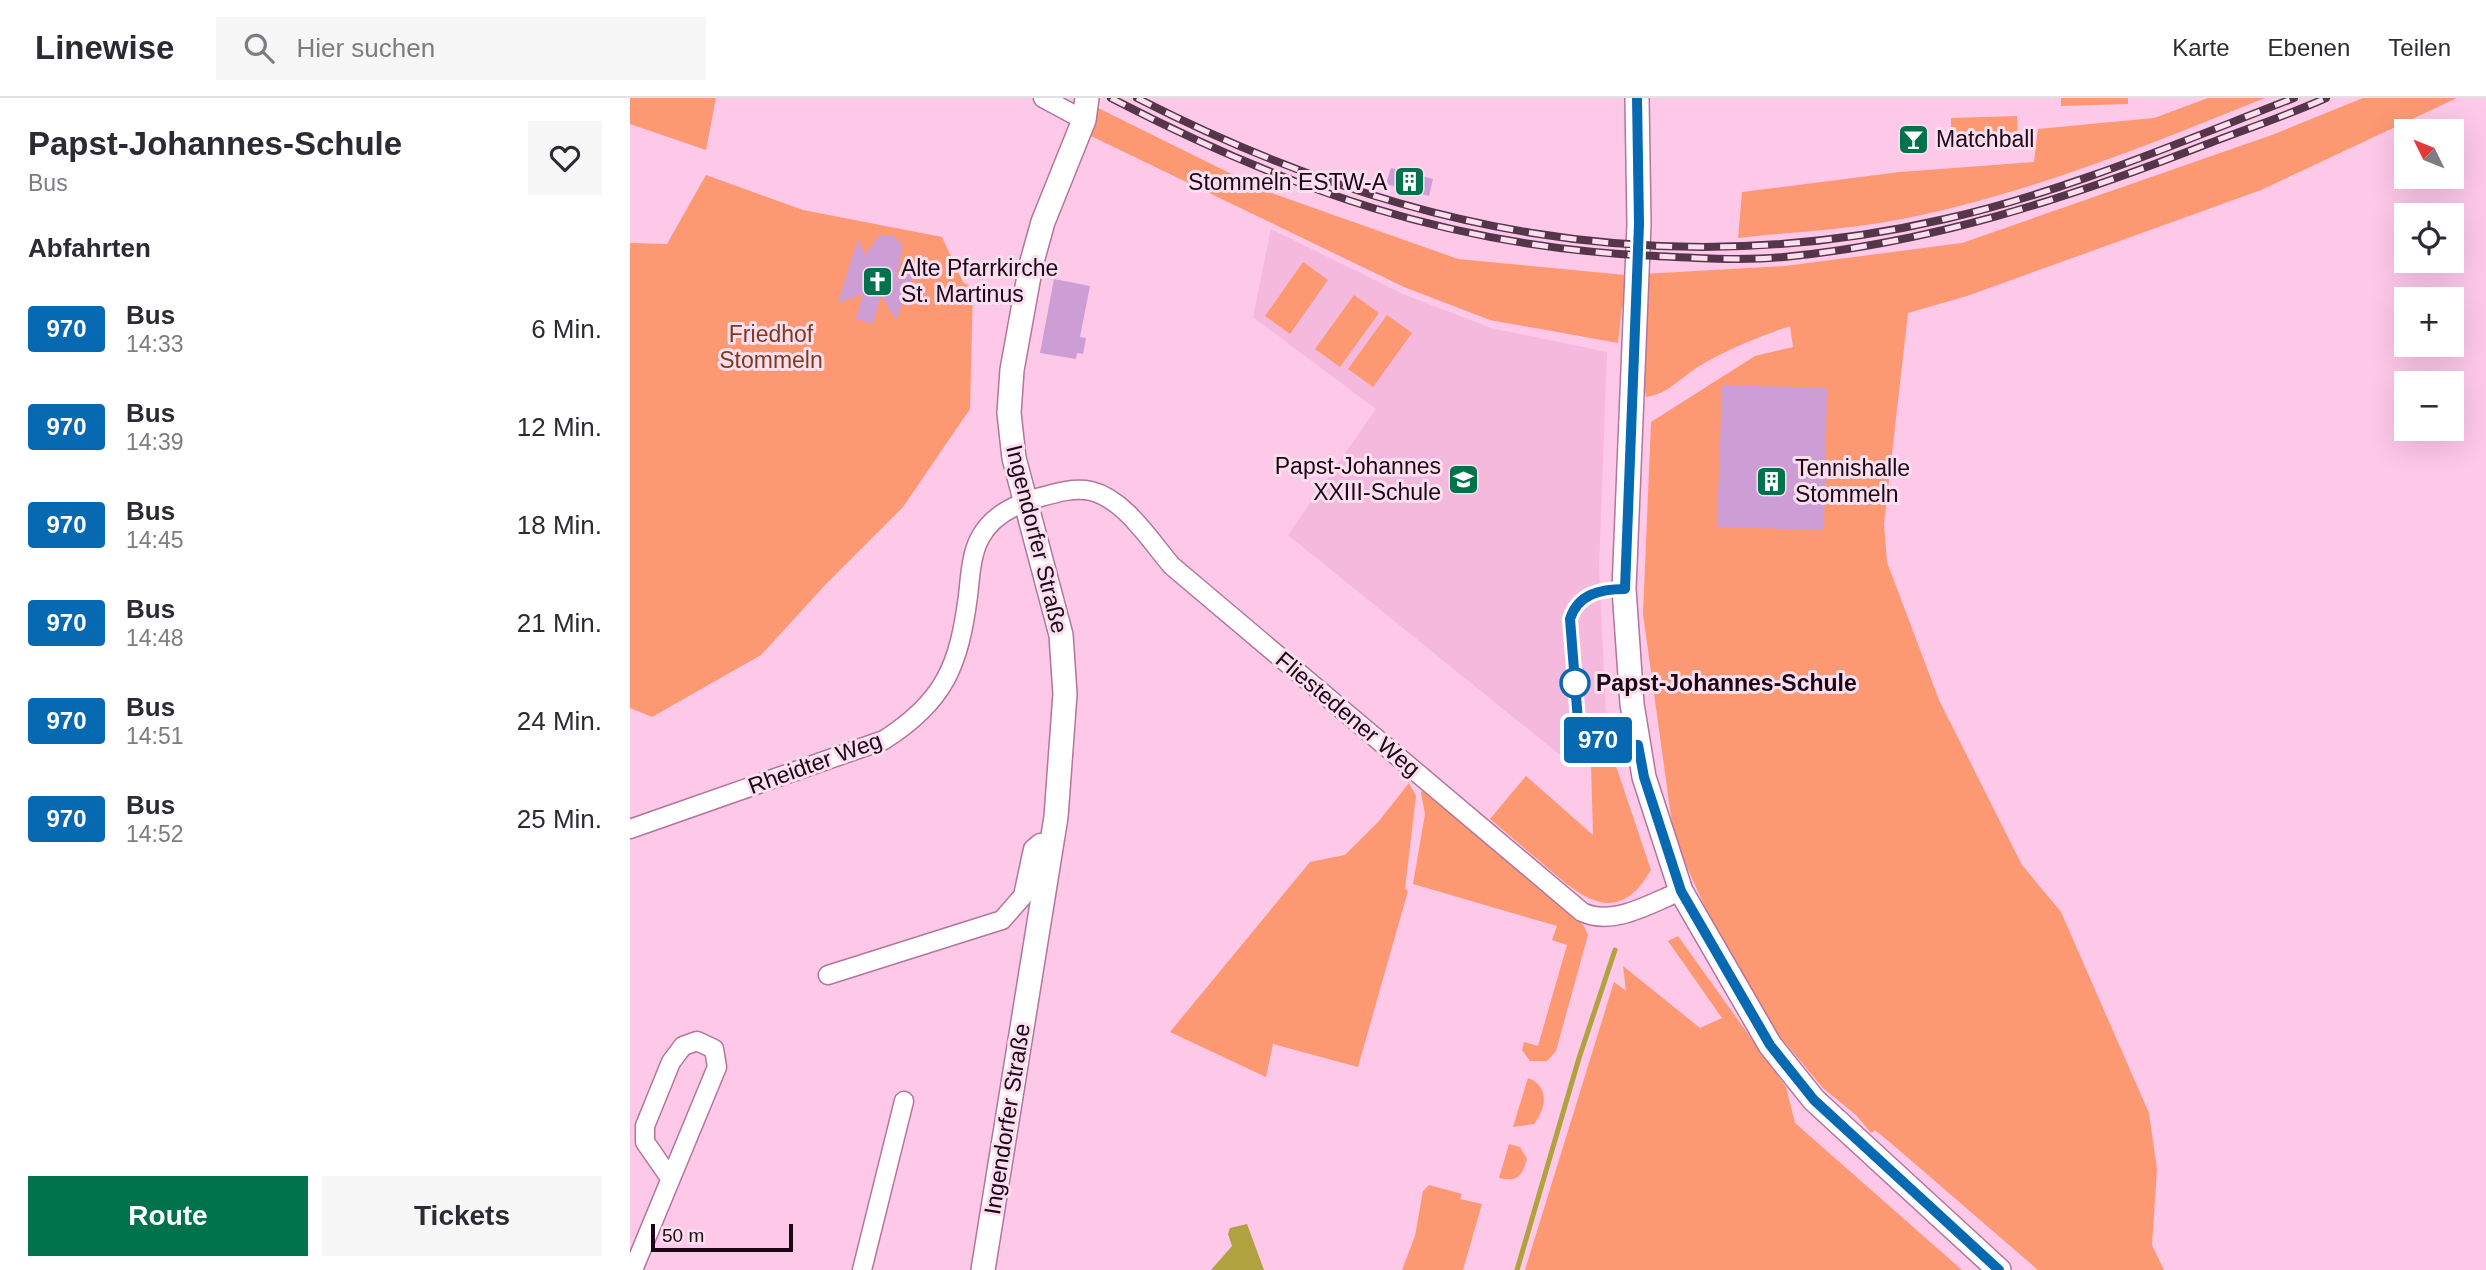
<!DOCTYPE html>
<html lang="de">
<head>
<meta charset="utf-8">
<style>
	:root { --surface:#fff; --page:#f7f7f7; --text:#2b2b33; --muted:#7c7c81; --line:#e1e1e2; --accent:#00734d }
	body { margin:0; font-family:Helvetica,sans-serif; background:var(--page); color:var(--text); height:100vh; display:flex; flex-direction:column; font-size:26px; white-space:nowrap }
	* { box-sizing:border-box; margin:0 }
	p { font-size:23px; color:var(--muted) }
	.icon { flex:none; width:38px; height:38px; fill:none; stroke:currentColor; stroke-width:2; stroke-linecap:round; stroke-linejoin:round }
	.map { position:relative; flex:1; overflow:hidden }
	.side { display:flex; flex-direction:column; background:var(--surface); width:630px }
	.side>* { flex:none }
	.badge { padding:0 14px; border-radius:5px; font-size:24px; line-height:46px }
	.needle { width:46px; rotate:313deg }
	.controls { position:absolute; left:1764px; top:21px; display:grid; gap:14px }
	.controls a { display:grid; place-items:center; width:70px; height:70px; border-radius:0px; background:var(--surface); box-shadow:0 7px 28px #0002; font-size:35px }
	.scale { position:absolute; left:21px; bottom:18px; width:142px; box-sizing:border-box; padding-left:7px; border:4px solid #1d0615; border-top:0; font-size:19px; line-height:24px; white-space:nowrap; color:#1d0615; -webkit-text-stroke:5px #fbdfef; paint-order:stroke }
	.map>.badge { position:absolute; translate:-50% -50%; box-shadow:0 0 0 4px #fff }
	h2 { padding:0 28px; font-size:26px; line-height:63px }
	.round { display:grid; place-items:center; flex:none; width:74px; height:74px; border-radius:0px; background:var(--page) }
	.head { display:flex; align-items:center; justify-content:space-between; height:119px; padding:0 28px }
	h1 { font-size:33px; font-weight:800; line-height:52px }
	.cta { display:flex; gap:14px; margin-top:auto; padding:14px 28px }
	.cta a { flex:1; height:80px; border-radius:0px; background:var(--accent); color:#fff; font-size:28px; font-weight:800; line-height:80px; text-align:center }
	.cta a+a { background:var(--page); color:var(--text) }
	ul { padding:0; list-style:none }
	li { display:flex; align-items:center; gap:21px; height:98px; padding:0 28px }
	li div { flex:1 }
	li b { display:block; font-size:26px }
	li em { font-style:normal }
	li .badge { min-width:77px; font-weight:700; text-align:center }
	header { display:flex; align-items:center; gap:42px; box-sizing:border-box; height:98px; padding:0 35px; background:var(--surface); border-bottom:2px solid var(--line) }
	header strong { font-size:33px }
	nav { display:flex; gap:38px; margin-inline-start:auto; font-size:24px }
	.search { width:490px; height:63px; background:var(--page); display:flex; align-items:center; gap:18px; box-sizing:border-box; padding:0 24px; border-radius:0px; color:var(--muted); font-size:26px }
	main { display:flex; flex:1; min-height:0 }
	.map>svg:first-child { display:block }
	.built { fill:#f4b9dd }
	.green { fill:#fc9973 }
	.water { fill:#afa23f }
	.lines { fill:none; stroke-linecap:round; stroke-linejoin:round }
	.stream { stroke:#afa23f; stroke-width:5 }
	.building { fill:#cd9dd5 }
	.minor-casing { stroke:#b3759c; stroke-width:21 }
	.tertiary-casing { stroke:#b3759c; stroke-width:26 }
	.minor { stroke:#fff; stroke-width:18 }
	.tertiary { stroke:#fff; stroke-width:23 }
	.rail-casing { stroke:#543549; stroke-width:8 }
	.rail { stroke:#fbdfef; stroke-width:5; stroke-dasharray:16; stroke-linecap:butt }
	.line-casing { stroke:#fff; stroke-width:16 }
	.line { stroke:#0869b3; stroke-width:10 }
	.stop-dot { fill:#fff; stroke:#0869b3; stroke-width:3.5 }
	.labels { text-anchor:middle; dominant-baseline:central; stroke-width:6; stroke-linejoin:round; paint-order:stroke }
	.poi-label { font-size:23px; fill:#1d0615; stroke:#fbdfef; text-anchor:start }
	.park-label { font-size:23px; fill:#80391b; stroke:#fbdfef }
	.street-label { font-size:23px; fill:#1d0615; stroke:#fbdfef }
	.stop-label { font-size:23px; font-weight:bold; fill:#1d0615; stroke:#fbdfef; text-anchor:start }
</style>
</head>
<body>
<header>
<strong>Linewise</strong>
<div class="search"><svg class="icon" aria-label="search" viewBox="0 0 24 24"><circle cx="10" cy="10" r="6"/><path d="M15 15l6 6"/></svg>Hier suchen</div>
<nav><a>Karte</a><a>Ebenen</a><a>Teilen</a></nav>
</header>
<main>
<section class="side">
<div class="head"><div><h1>Papst-Johannes-Schule</h1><p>Bus</p></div><a class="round"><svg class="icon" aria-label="heart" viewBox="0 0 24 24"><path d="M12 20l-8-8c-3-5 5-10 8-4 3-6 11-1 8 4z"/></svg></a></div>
<h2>Abfahrten</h2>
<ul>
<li><span class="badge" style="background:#0869b3;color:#fff">970</span><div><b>Bus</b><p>14:33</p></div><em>6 Min.</em></li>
<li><span class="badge" style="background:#0869b3;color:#fff">970</span><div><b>Bus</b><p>14:39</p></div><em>12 Min.</em></li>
<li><span class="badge" style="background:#0869b3;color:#fff">970</span><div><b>Bus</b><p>14:45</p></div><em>18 Min.</em></li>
<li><span class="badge" style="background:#0869b3;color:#fff">970</span><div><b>Bus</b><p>14:48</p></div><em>21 Min.</em></li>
<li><span class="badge" style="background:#0869b3;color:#fff">970</span><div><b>Bus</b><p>14:51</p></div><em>24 Min.</em></li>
<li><span class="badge" style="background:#0869b3;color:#fff">970</span><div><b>Bus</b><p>14:52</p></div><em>25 Min.</em></li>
</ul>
<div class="cta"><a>Route</a><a>Tickets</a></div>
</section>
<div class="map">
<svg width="1856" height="1172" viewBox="0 0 1856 1172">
	<rect width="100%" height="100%" fill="#fec8e9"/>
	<path class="built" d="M 641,131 L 773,196 L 861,230 L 977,254 L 969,470 L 976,615 L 985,665 L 945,669 L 658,437 L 746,311 L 623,219 Z"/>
	<path class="green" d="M 0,0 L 86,0 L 76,52 L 0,26 Z
		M 1431,0 L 1498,0 L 1498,6 L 1431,8 Z
		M 1578,0 L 1635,0 C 1516,48 1393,98 1267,122 C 1215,132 1160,134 1108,140 L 1112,94 L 1270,74 L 1404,64 L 1408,31 L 1524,20 Z
		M 1733,0 L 1827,0 L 1631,92 L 1337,198 L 1278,215 L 1254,426 L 1257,464 L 1309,602 L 1392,767 L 1431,814 L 1519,1015 L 1527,1071 L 1522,1147 L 1534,1172 L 1408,1172 L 1262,1046 L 1245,1032 L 1241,1035 L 1226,1017 L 1193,990 L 1140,927 L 1090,843 L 1044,740 L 1013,516 L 1021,324 L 1125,258 L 1163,249 L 1160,228 C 1129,239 1100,250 1071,267 C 1052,278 1039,296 1016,299 L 1012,271 L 1015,211 L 992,209 L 988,245 L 860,222 L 774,189 L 461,38 L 464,8 L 636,93 L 828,161 L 995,177 L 1155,168 L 1332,145 L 1642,37 Z
		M 1387,18 L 1388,49 L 1321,51 L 1321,20 Z
		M 76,77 L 173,112 L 312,139 L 333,184 L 343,190 L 340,311 L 273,409 L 196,486 L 131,557 L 22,619 L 0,610 L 0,145 L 37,146 Z
		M 673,164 L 698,182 L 660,236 L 635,218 Z
		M 724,197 L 749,215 L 710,269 L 685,251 Z
		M 757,217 L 782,235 L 743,289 L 718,271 Z
		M 985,665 L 1021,772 C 987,831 951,799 913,766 C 895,751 878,736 860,721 L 896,678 L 963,737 L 961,667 Z
		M 779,685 L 786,698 L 775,791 L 778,793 L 728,969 L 643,946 L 636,979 L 540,934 L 680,764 L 715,757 L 749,723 Z
		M 794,691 L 954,828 L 958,837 L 926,953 L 917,963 L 900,963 L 892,952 L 894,944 L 908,948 L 937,847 L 922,842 L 927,828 L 783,786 L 795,716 L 791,695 Z
		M 1048,838 L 1156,989 L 1165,1025 L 1332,1172 L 895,1172 L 984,884 L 996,893 L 993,868 L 1070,930 L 1092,920 L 1038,843 Z
		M 898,980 C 920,988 916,1011 904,1026 L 883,1029 Z
		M 879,1046 L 890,1049 L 897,1061 C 892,1079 887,1084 869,1080 Z
		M 799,1087 L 832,1096 L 830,1101 L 852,1106 L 833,1172 L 772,1172 L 785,1138 L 793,1093 Z"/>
	<path class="water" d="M 617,1126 L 634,1172 L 581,1172 L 602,1148 L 598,1136 L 600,1130 Z"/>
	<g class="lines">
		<path class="stream" d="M 887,1172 L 949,960 L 985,852"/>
	</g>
	<path class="building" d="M 761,70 L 803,81 L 799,98 L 756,86 Z
		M 249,138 L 263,138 L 273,148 L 266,182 L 285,174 L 266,222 L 251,197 L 243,226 L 226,221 L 233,196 L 208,205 L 228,141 L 235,157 Z
		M 424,181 L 460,188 L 450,239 L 456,240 L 453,256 L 447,255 L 446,261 L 410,255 Z
		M 1092,287 L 1197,290 L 1194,432 L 1087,429 Z"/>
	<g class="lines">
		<defs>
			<path id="minor" d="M 413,0 L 454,22
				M 0,731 L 254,642 C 315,603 329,567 338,498 C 340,481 341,456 350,440 C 361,419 381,408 404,401 C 422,396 442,389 461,393 C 495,401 521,444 542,468 L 952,814 C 983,829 1021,805 1051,793
				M 198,877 L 372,822 L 393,798 L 403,751 L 410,745 L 422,745
				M 3,1172 L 87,969 L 84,951 L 67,943 L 53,948 L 41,964 L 15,1028 L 15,1044 L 40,1080
				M 232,1172 L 274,1003"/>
			<path id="tertiary" d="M 1007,0 L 1009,126 L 994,491 L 1002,606 L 1014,679 L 1051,793 L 1140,947 L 1184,1002 L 1369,1172
				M 353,1172 L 426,719 L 435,596 L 431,537 L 384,360 L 379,315 L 382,272 L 401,167 L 413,124 L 454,22 L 457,0"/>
		</defs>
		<use href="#minor" class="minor-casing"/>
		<use href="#tertiary" class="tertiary-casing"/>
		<use href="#minor" class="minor"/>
		<use href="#tertiary" class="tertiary"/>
		<defs>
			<path id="rail" d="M 481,0 C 658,92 825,150 1026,158 C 1068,160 1112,163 1154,159 C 1300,145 1436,101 1572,48 C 1613,32 1656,18 1696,0
				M 507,0 C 765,132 1029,187 1315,121 C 1435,94 1550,44 1664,0"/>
		</defs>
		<use href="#rail" class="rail-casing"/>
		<use href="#rail" class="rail"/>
	</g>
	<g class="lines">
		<defs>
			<path id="line" d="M 1007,0 L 1009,126 L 995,491 C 970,491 948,496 940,521 L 948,623 L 952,635 L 981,645 L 1008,647 L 1014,679 L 1051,793 L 1140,947 L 1184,1002 L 1369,1172"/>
		</defs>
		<use href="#line" class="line-casing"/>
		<use href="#line" class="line"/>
	</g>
	<defs>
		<symbol id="bar-square" viewBox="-11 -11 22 22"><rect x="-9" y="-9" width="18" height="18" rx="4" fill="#00734d" stroke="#fbdfef"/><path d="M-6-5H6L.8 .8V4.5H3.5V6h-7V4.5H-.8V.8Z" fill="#fff"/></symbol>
		<symbol id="building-square" viewBox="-11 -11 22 22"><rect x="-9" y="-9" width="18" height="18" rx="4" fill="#00734d" stroke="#fbdfef"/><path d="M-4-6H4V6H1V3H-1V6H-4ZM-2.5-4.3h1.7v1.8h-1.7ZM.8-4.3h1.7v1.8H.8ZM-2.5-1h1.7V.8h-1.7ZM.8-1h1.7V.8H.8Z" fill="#fff"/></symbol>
		<symbol id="church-square" viewBox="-11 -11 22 22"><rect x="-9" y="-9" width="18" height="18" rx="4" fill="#00734d" stroke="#fbdfef"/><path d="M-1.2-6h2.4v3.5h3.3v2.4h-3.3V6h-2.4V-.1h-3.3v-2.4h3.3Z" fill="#fff"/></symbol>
		<symbol id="school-square" viewBox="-11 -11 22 22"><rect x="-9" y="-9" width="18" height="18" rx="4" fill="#00734d" stroke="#fbdfef"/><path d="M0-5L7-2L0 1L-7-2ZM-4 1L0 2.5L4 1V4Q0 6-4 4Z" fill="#fff"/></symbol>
	</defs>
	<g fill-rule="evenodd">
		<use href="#bar-square" x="1266" y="24" width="35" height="35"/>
		<use href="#building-square" x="762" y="66" width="35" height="35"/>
		<use href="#church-square" x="230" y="166" width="35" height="35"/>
		<use href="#school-square" x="816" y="364" width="35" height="35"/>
		<use href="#building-square" x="1124" y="366" width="35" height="35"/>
	</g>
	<circle class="stop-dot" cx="945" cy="585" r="14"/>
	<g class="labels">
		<g class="poi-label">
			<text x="1306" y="41">Matchball</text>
			<text x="757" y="84" text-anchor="end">Stommeln ESTW-A</text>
			<text x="271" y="170">Alte Pfarrkirche<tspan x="271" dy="26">St. Martinus</tspan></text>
			<text x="811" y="368" text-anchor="end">Papst-Johannes<tspan x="811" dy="26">XXIII-Schule</tspan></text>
			<text x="1165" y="370">Tennishalle<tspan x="1165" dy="26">Stommeln</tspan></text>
		</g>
		<g class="park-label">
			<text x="141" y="236">Friedhof<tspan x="141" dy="26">Stommeln</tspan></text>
		</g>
		<g class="street-label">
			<text transform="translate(407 441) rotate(76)">Ingendorfer Straße</text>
			<text transform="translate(718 616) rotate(40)">Fliestedener Weg</text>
			<text transform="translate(185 665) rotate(-20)">Rheidter Weg</text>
			<text transform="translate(377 1021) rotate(-81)">Ingendorfer Straße</text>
		</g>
		<g class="stop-label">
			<text x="966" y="585">Papst-Johannes-Schule</text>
		</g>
	</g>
</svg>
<div class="controls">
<a><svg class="needle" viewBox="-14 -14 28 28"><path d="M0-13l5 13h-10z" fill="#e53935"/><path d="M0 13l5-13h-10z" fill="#7c7c81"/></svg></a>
<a><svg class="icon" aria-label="locate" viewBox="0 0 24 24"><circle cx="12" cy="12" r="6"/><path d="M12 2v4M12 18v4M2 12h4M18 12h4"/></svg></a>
<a>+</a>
<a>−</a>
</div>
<div class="scale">50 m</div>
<b class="badge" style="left:968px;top:642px;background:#0869b3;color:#fff">970</b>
</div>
</main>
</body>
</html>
